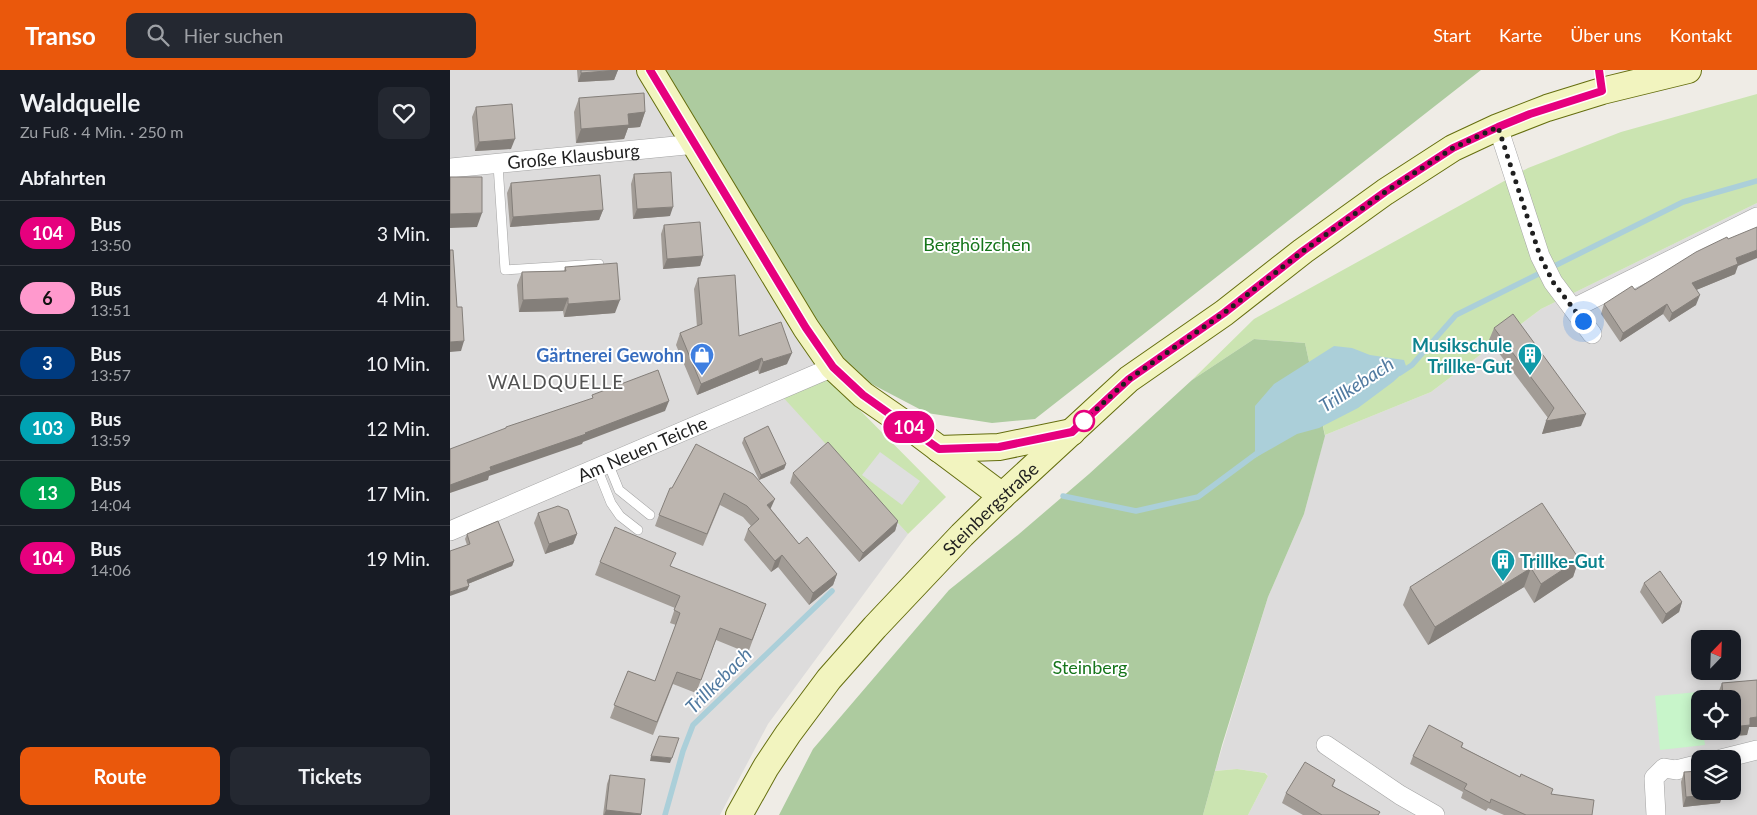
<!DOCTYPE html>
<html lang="de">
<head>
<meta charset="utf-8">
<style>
	:root { --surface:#171b24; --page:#242831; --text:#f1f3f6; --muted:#9ea1a6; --line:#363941; --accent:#ea580c }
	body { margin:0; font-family:Lato,sans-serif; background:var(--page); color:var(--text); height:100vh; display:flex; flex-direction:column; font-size:19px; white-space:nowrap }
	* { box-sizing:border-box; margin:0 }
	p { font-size:16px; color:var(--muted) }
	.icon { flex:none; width:28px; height:28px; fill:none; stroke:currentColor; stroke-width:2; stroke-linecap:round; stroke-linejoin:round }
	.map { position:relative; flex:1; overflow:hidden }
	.side { display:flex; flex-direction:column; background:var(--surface); width:450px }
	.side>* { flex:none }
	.badge { padding:0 10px; border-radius:16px; font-size:18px; line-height:32px }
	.needle { width:32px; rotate:23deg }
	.controls { position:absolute; left:1241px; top:560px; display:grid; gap:10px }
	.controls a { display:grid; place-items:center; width:50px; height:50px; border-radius:10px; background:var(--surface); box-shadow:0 2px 12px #0003; font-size:25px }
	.you { position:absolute; width:25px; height:25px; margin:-12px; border:4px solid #fff; border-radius:50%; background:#1a73e8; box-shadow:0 0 0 8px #1a73e833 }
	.map>.badge { position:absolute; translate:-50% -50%; box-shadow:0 0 0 2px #fff }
	h2 { padding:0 20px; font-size:19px; line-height:45px }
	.round { display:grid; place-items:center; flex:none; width:52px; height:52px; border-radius:10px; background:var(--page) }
	.overview { display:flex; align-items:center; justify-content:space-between; height:85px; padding:0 20px }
	h1 { font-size:24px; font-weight:700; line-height:38px }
	.primary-button { display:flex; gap:10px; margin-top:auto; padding:10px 20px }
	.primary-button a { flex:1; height:58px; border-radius:10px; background:var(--accent); color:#fff; font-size:20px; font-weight:700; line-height:58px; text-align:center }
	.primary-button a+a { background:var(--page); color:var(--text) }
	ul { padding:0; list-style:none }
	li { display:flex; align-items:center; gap:15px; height:65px; padding:0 20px; border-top:1px solid var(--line) }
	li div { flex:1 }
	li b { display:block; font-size:19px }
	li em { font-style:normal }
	li .badge { min-width:55px; font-weight:700; text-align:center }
	header { display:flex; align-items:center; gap:30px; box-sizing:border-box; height:70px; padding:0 25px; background:var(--accent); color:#fff }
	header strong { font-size:24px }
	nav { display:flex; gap:28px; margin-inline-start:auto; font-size:18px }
	.search { width:350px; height:45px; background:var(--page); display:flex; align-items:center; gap:12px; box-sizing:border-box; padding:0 18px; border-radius:10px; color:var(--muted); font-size:19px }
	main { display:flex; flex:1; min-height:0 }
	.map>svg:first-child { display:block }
	.residential { fill:#dddcdc; fill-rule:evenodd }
	.grass { fill:#cbe4b1 }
	.forest { fill:#adcb9f }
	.park { fill:#c8f5ca }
	.parking { fill:#dfdfdf }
	.water { fill:#abcfd9 }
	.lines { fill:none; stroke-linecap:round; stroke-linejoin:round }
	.stream { stroke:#abcfd9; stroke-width:5.5 }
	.lane-casing { stroke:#a3a3a3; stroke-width:10 }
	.street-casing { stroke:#a3a3a3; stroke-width:20 }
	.secondary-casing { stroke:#656e0f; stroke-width:28 }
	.lane { stroke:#fff; stroke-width:9 }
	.street { stroke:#fff; stroke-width:19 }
	.secondary { stroke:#f2f4bf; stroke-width:26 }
	.wall { fill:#a29c96 }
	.shaded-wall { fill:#847f7a }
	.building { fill:#bcb5af; stroke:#847f7a }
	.line-casing { stroke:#fff; stroke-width:11 }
	.line { stroke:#e6007e; stroke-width:8 }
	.walk { stroke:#1f1f1f; stroke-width:5; stroke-dasharray:0 9 }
	.stop-dot { fill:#fff; stroke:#e6007e; stroke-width:2.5 }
	.labels { text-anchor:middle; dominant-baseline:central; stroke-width:4; stroke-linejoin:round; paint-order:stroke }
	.street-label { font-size:18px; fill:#1f1f1f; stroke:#fff }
	.park-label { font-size:18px; fill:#16751b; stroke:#fff }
	.culture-label { font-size:18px; font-weight:bold; fill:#0d838f; stroke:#fff; text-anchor:end }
	.shop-label { font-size:18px; font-weight:bold; fill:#366cbe; stroke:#fff; text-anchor:end }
	.neighbourhood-label { font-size:19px; letter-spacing:1px; fill:#525252; stroke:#fff }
	.water-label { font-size:19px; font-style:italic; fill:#517aa0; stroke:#fff }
</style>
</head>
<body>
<header>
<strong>Transo</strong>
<div class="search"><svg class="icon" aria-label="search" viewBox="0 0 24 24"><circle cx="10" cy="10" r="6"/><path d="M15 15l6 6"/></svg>Hier suchen</div>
<nav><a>Start</a><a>Karte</a><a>Über uns</a><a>Kontakt</a></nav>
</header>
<main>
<section class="side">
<div class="overview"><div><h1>Waldquelle</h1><p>Zu Fuß · 4 Min. · 250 m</p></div><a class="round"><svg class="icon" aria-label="heart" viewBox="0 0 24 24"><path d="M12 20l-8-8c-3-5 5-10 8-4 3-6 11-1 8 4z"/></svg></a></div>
<h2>Abfahrten</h2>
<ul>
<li><span class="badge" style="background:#e6007e;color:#fff">104</span><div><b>Bus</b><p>13:50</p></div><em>3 Min.</em></li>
<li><span class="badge" style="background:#ff99cd;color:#111">6</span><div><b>Bus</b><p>13:51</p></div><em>4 Min.</em></li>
<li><span class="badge" style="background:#003b80;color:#fff">3</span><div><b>Bus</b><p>13:57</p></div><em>10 Min.</em></li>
<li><span class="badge" style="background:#00a3b4;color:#fff">103</span><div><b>Bus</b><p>13:59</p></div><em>12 Min.</em></li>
<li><span class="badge" style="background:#00a651;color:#fff">13</span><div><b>Bus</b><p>14:04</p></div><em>17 Min.</em></li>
<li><span class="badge" style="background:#e6007e;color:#fff">104</span><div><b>Bus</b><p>14:06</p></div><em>19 Min.</em></li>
</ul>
<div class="primary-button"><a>Route</a><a>Tickets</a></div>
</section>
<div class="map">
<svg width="1307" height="745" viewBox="0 0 1307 745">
	<rect width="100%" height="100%" fill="#efece6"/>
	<path class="residential" d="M 0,0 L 191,0 L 393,299 L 332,325 L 458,464 L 318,654 L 270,745 L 0,745 Z
		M 1307,133 L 1307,745 L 798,745 L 818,706 L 816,703 L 787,699 L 765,701 L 818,527 L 854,444 L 875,365 L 981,322 L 1091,239 ZM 1250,569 L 1282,569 L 1282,601 L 1250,601 ZM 1250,629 L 1282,629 L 1282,661 L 1250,661 ZM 1250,689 L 1282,689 L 1282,721 L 1250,721 Z"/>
	<path class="grass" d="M 1307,24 L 1307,133 L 1091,239 L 981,322 L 875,365 L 855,273 L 804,269 L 742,310 L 804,249 L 1078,98 L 1171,62 Z
		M 376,306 L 496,427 L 458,464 L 331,325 Z
		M 787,699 L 815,703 L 818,706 L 798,745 L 753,745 L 765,701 Z"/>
	<path class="forest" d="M 191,0 L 1031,0 L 585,349 L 542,353 L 477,343 L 393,299 Z
		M 804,269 L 855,273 L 875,366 L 854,444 L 818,527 L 772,675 L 753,745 L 329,745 L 363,679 L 499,520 L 569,464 L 639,404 L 742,310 Z"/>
	<path class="park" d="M 1248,622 L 1250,661 L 1253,661 L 1255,675 L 1210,680 L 1205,626 Z"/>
	<path class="parking" d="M 430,382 L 470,411 L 452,435 L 412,405 Z"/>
	<path class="water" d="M 884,276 L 902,278 L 920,285 L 954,290 L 957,299 L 943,312 L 908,338 L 869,358 L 847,364 L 805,388 L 805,336 L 824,314 Z"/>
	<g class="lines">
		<path class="stream" d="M 950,303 L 962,295 L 1006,245 L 1233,132 L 1307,111
			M 613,426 L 686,441 L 748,427 L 810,381
			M 215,745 L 233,681 L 243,655 L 382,521"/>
		<defs>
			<path id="lane" d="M 48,95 L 55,200 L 149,194
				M 158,393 L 169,420 L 200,445
				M 147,398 L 161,433 L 170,446 L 188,460"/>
			<g id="street">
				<path d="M 1048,57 L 1090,186 L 1103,212 L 1142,264"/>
				<path id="s1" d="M 0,98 L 246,74"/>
				<path d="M 1124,238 L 1307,147"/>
				<path id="s2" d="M 0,461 L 383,297"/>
				<path d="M 876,675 L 950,725 L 985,745"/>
				<path d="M 1271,689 L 1307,680"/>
				<path d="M 1206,745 L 1204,708 L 1214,698 L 1226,700 L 1250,694"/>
			</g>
			<g id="secondary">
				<path d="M 200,0 L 356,258 L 383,297 L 413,325 L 468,363 L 552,426"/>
				<path d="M 489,379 L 549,377 L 622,362"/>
				<path id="s3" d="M 289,745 L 316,697 L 338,664 L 379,609 L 425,557 L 512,465 L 552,426 L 679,309 L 774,243 L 853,181 L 935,122 L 1003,78 L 1048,57 L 1097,38 L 1152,21 L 1238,0"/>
			</g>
		</defs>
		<use href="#lane" class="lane-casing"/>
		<use href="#street" class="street-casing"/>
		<use href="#secondary" class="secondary-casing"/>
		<use href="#lane" class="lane"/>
		<use href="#street" class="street"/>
		<use href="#secondary" class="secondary"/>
	</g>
	<path class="wall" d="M 127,0 L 168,0 L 164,10 L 128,12 Z
		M 129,28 L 195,42 L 190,57 L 178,58 L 174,69 L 126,73 L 124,42 Z
		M 26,37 L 61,79 L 25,81 L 22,47 Z
		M 184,104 L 220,146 L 183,149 L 181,114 Z
		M 61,113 L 153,140 L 149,150 L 60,157 L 57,123 Z
		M 214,155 L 253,186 L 250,196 L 213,199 L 211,164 Z
		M 1287,196 L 1285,204 L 1246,220 L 1246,235 L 1219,252 L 1213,244 L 1170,272 L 1151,244 L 1154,234 L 1185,220 Z
		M 115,197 L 165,243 L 114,247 L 113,241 L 69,242 L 67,215 L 72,202 L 114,201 Z
		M 248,208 L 289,266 L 337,294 L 309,304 L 308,300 L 247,325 L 226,275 L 230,263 L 247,257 L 244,219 Z
		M 1044,258 L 1131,356 L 1092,364 L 1098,348 L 1039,270 Z
		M 294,368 L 336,394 L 334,399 L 309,410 L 292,373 Z
		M 246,374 L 321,439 L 349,474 L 387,504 L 383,515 L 359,535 L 328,497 L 321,502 L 294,470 L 298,459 L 301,456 L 293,447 L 270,435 L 253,476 L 205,456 L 209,445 L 222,418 Z
		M 343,403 L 448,451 L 445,461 L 409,492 L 340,413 Z
		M 88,443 L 127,464 L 123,474 L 95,484 L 84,453 Z
		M 17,464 L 64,491 L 62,496 L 18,514 L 19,516 L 17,520 L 17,475 L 15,469 Z
		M 1129,489 L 1123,507 L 1084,533 L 1074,517 L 978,575 L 953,535 L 960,517 Z
		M 150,492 L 221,497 L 316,534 L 298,583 L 266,570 L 246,623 L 223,614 L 203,665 L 160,648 L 178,601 L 205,611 L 226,555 L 220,553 L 225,538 L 145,505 Z
		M 1194,513 L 1232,532 L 1229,542 L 1212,554 L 1190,522 Z
		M 1307,610 L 1307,657 L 1299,657 L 1297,665 L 1269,667 L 1268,661 L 1282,661 L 1282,629 L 1269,629 L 1268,623 L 1272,613 Z
		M 1013,673 L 1012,677 L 1142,745 L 1054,745 L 1038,738 L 1036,741 L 1011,728 L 1013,722 L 960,694 L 963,686 Z
		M 1234,702 L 1270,733 L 1233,737 L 1231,712 Z
		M 160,705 L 191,744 L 191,745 L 153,745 L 157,714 Z
		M 885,710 L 883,716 L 929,745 L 853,745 L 832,733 L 836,723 Z"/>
	<path class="shaded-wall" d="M 168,0 L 164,10 L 128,12 L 131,3 Z
		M 195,42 L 190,57 L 178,58 L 174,69 L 126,73 L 131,59 L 178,44 Z
		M 65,69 L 61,79 L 25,81 L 29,72 Z
		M 223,137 L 220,146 L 183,149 L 187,139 Z
		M 153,140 L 149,150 L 60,157 L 63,147 Z
		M 32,143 L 27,157 L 0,158 L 0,144 Z
		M 1307,180 L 1307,188 L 1288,196 L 1285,204 L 1239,223 L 1242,213 L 1286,188 Z
		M 253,186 L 250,196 L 213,199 L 217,189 Z
		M 1250,225 L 1246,235 L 1219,252 L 1222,243 Z
		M 118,228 L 113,241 L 69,242 L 73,230 Z
		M 170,230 L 165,243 L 114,247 L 118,234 Z
		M 1217,234 L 1213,244 L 1170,272 L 1173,263 Z
		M 14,271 L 11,281 L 0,282 L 0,272 Z
		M 342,283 L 337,294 L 309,304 L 313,292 Z
		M 312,288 L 308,300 L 247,325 L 251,314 Z
		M 219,331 L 215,341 L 133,372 L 132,374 L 39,406 L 38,410 L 0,423 L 0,415 L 40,397 Z
		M 1136,344 L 1131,356 L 1092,364 L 1096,351 Z
		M 336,394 L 334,399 L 309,410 L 311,405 Z
		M 325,429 L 320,440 L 317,435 Z
		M 448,451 L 445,461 L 409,492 L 413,483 Z
		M 127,464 L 123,474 L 95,484 L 99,474 Z
		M 332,485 L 328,497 L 321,502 L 325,491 Z
		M 1129,489 L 1123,507 L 1084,533 L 1091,514 Z
		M 64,491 L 62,496 L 15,515 L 17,510 Z
		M 1081,498 L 1074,517 L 978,575 L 985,557 Z
		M 387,504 L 383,515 L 359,535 L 363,523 Z
		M 19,516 L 17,520 L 0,526 L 0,522 Z
		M 1232,532 L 1229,542 L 1212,554 L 1216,544 Z
		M 1307,647 L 1307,657 L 1299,657 L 1297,665 L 1269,667 L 1271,661 L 1282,661 L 1282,657 L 1300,648 Z
		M 201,686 L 222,688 L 220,693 L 200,691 Z
		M 1273,724 L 1270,733 L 1233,737 L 1236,727 Z
		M 156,740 L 191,744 L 191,745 L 154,745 Z"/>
	<path class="building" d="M 131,0 L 168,0 L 131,3 Z
		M 194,23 L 195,42 L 178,44 L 179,55 L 131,59 L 129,28 Z
		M 62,34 L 65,69 L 29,72 L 26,37 Z
		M 221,102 L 223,137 L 187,139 L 184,104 Z
		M 150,105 L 153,140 L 63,147 L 61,113 Z
		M 0,107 L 32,107 L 32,143 L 0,144 Z
		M 250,152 L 253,186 L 217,189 L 214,155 Z
		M 1307,157 L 1307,180 L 1286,188 L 1288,194 L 1242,213 L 1250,225 L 1222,243 L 1217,234 L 1173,263 L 1154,234 L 1182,216 L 1185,220 L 1246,182 L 1277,167 L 1278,169 Z
		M 0,180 L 3,180 L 7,237 L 12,237 L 14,271 L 0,272 Z
		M 167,193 L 170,230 L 118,234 L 118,228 L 73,230 L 72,202 L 116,201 L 115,197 Z
		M 285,205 L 289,266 L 331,252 L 342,283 L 313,292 L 312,288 L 251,314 L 230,263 L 252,254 L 248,208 Z
		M 1063,244 L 1136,344 L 1096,351 L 1104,338 L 1044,258 Z
		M 208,300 L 219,331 L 135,363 L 136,364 L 40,397 L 41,400 L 0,415 L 0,379 L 56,358 L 56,357 L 143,328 L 142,325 Z
		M 318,356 L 336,394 L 311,405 L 294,368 Z
		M 378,372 L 448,451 L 413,483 L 343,403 Z
		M 246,374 L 303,404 L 325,429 L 317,435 L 349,474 L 357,467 L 387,504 L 363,523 L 332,485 L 325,491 L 298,459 L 309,449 L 297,436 L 274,423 L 257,464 L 209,445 L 220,418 L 222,418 Z
		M 1092,433 L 1129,489 L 1091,514 L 1081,498 L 985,557 L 960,517 Z
		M 108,436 L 118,440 L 127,464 L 99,474 L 88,443 Z
		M 48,451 L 64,491 L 17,510 L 19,516 L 0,522 L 0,481 L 20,474 L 17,464 Z
		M 165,457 L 226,483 L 220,496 L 316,534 L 302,570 L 270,558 L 251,610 L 227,602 L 207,652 L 164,635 L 178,601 L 205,611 L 230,543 L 224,540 L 230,526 L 150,492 Z
		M 1210,501 L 1232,532 L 1216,544 L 1194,513 Z
		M 1307,610 L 1307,647 L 1300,648 L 1300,655 L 1282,657 L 1282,629 L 1273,629 L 1272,613 Z
		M 979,655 L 1013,673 L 1011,677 L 1070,707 L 1071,704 L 1103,719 L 1101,724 L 1144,730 L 1142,745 L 1076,745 L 1041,729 L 1040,733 L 1014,719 L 1017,714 L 963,686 Z
		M 209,666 L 229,668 L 222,688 L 201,686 Z
		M 855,692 L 885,710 L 882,716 L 930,742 L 928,745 L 872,745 L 836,723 Z
		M 1250,701 L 1250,721 L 1273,721 L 1273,724 L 1236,727 L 1234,702 Z
		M 160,705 L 195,709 L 191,744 L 156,740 Z"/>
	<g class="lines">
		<defs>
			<path id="line" d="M 200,0 L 356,258 L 383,297 L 413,325 L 489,379 L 549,377 L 622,362 L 679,309 L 774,243 L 853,181 L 935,122 L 1003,78 L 1048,57 L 1080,44 L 1152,21 L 1149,0"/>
		</defs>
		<use href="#line" class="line-casing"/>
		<use href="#line" class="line"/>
		<path class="walk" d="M 634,351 L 679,309 L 774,243 L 853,181 L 935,122 L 1003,78 L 1048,57 L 1090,186 L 1103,212 L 1133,251"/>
	</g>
	<defs>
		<symbol id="shop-pin" viewBox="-11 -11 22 30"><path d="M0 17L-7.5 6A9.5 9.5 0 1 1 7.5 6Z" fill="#3f7fe0" stroke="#fff"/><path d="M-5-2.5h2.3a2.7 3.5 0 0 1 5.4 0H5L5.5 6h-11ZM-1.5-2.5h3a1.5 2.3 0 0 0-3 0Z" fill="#fff"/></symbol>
		<symbol id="building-pin" viewBox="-11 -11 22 30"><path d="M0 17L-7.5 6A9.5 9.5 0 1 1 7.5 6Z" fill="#0f9aa8" stroke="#fff"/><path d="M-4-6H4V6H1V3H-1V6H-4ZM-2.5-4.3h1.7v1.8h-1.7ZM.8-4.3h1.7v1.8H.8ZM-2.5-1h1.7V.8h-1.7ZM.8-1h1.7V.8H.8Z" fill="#fff"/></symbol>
	</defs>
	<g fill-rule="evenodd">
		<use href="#shop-pin" x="238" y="271" width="28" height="38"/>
		<use href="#building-pin" x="1066" y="271" width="28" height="38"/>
		<use href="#building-pin" x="1039" y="477" width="28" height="38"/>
	</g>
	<circle class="stop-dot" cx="634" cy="351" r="10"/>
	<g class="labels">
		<g class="street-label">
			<text stroke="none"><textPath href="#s1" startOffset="124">Große Klausburg</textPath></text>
			<text stroke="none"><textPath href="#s2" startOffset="209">Am Neuen Teiche</textPath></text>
			<text stroke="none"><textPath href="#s3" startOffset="398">Steinbergstraße</textPath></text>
		</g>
		<g class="park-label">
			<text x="527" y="174">Berghölzchen</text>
			<text x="640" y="597">Steinberg</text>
		</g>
		<g class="culture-label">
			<text x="1062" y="275">Musikschule<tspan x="1062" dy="21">Trillke-Gut</tspan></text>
			<text x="1070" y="491" text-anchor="start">Trillke-Gut</text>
		</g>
		<g class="shop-label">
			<text x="234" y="285">Gärtnerei Gewohn</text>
		</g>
		<g class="neighbourhood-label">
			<text x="106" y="311">WALDQUELLE</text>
		</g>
		<g class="water-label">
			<text transform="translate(906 314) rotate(-33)">Trillkebach</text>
			<text transform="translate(268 610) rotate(-45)">Trillkebach</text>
		</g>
	</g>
</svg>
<div class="controls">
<a><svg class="needle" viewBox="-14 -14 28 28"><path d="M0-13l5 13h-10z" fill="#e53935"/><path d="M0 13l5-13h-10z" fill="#9ea1a6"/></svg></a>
<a><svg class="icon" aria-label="locate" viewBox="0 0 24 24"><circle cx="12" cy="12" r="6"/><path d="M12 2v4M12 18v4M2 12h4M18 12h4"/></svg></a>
<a><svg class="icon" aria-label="layers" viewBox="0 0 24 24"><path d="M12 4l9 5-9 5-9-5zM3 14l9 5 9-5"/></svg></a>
</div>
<div class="you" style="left:1133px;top:251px"></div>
<b class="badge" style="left:459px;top:357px;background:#e6007e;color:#fff">104</b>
</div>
</main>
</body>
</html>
